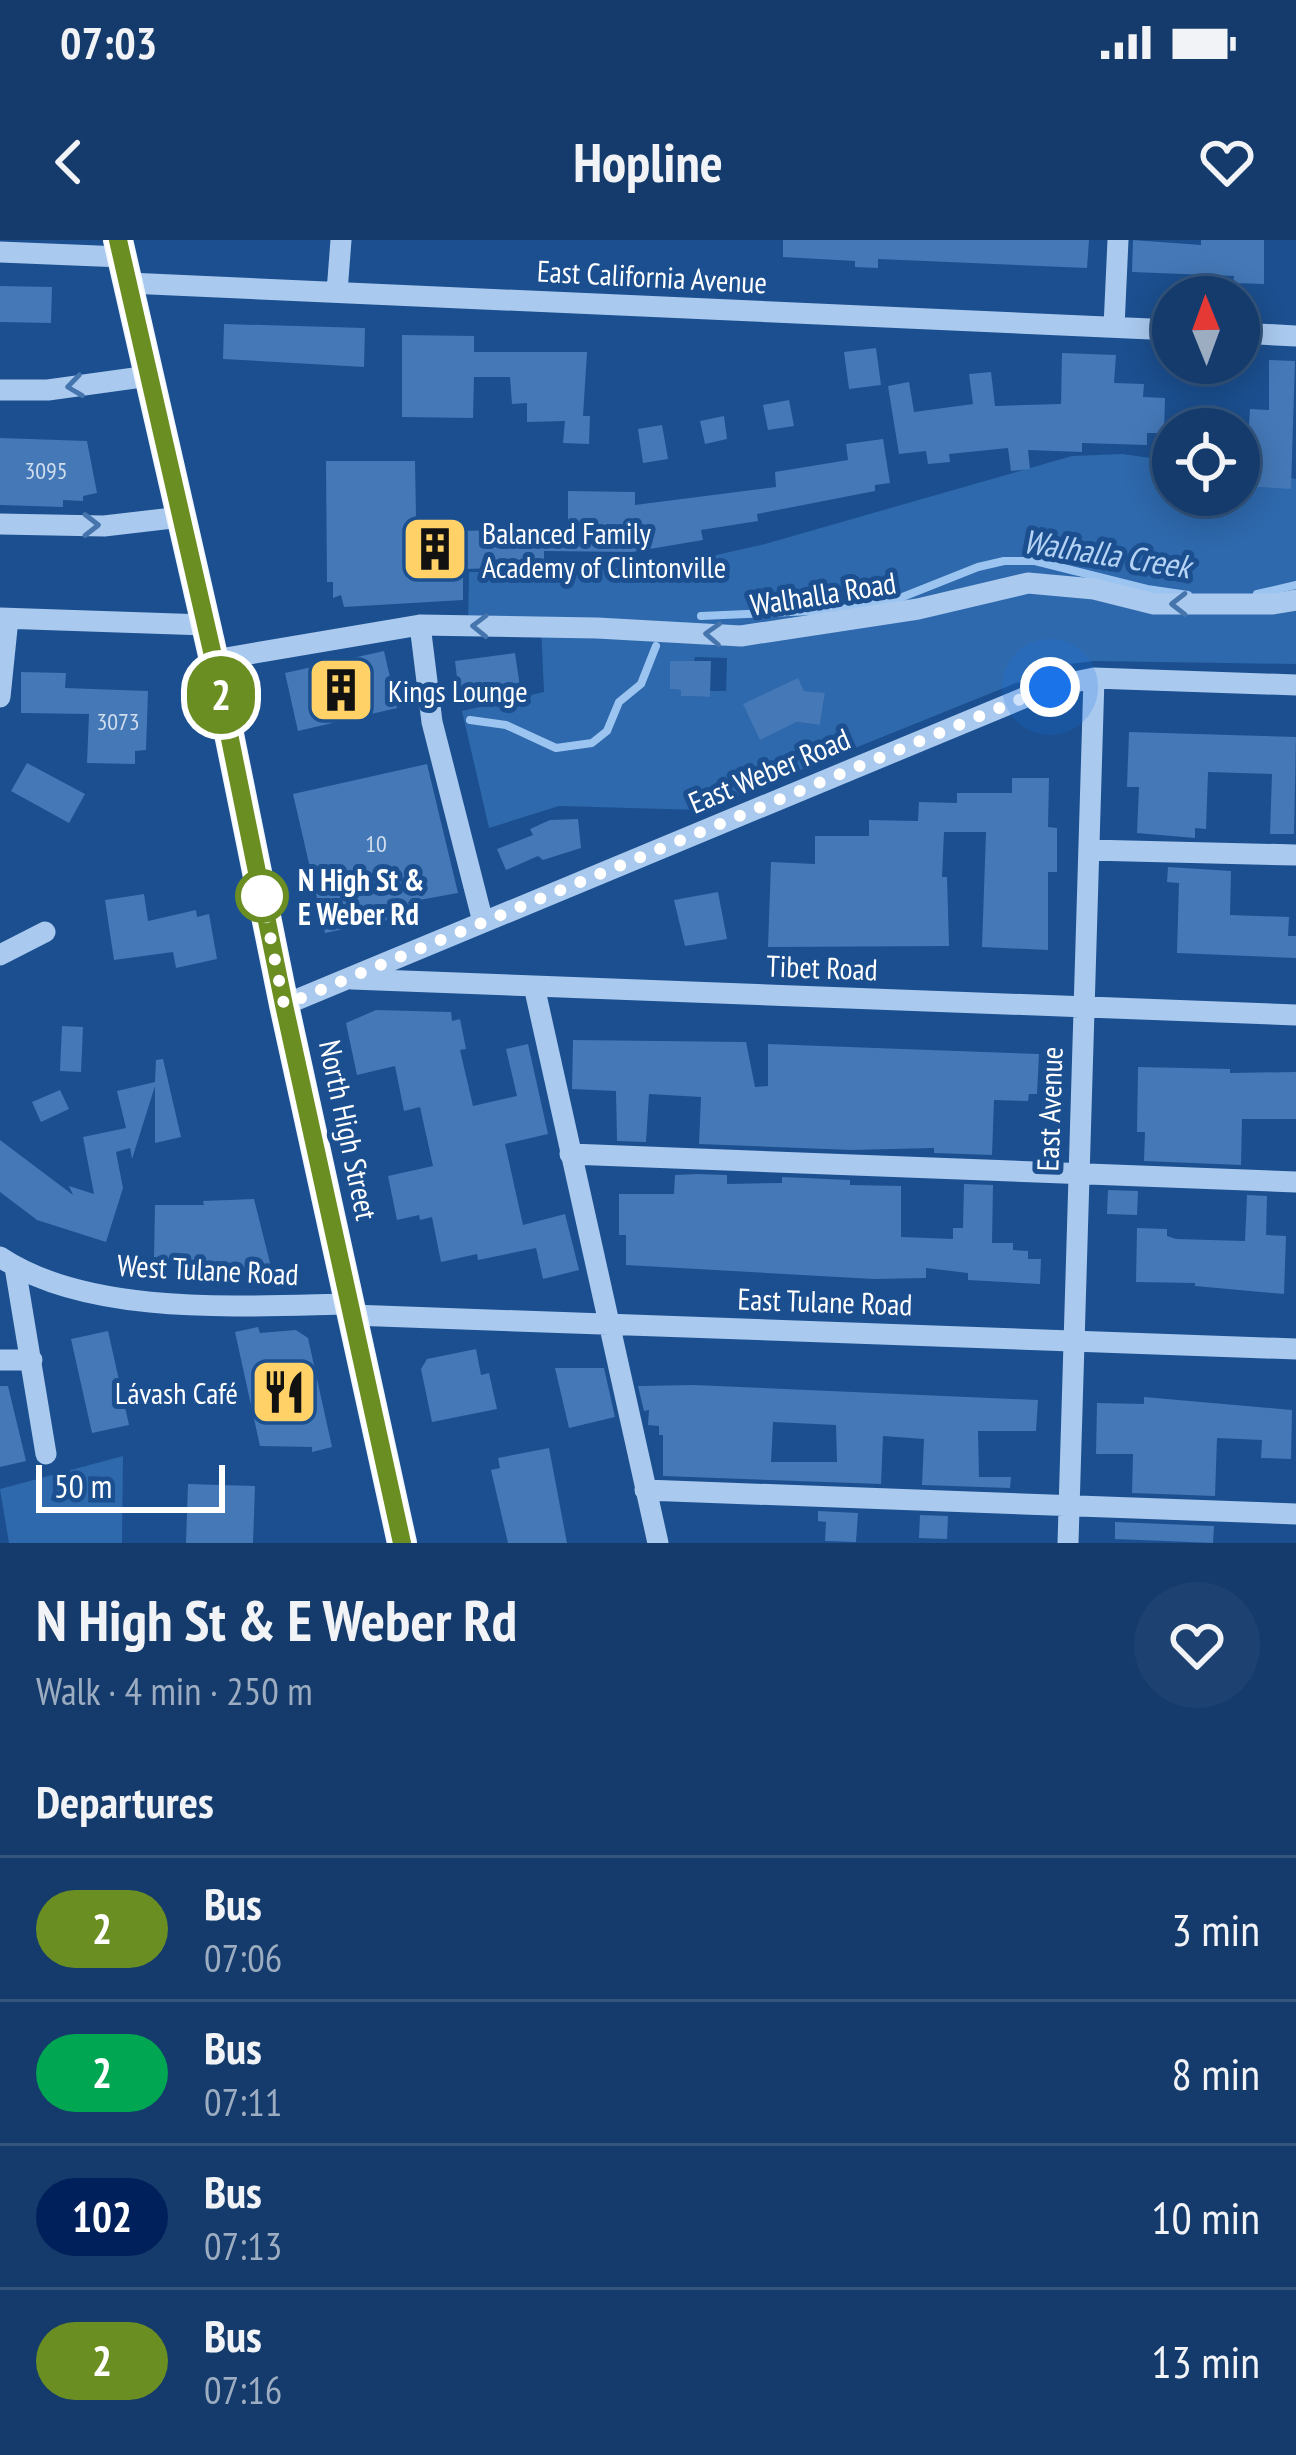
<!DOCTYPE html>
<html lang="en">
<head>
<meta charset="utf-8">
<style>
	:root { --surface:#143b6b; --page:#1d4271; --text:#f1f3f6; --muted:#9dadc1; --line:#33557e }
	body { margin:0; font-family:"PT Sans Narrow",sans-serif; background:var(--page); color:var(--text); height:100vh; display:flex; flex-direction:column; font-size:45px; white-space:nowrap }
	* { box-sizing:border-box; margin:0 }
	p { font-size:39px; color:var(--muted) }
	.icon { flex:none; width:66px; height:66px; fill:none; stroke:currentColor; stroke-width:2; stroke-linecap:round; stroke-linejoin:round }
	.map { position:relative; height:1303px; overflow:hidden }
	.sheet { display:flex; flex-direction:column; background:var(--surface); flex:1 }
	.sheet>* { flex:none }
	.badge { padding:0 24px; border-radius:39px; font-size:42px; line-height:78px }
	.needle { width:78px; rotate:359deg }
	.tools { position:absolute; left:1152px; top:36px; display:grid; gap:24px }
	.tools a { display:grid; place-items:center; width:108px; height:108px; border-radius:50%; background:var(--surface); box-shadow:0 6px 30px #0003,0 0 0 3px var(--line); font-size:60px }
	.scale { position:absolute; left:36px; bottom:30px; width:189px; box-sizing:border-box; padding-left:12px; border:6px solid #fff; border-top:0; font-size:33px; line-height:42px; white-space:nowrap; color:#fff; -webkit-text-stroke:9px #1b4f8f; paint-order:stroke }
	.you { position:absolute; width:60px; height:60px; margin:-30px; border:9px solid #fff; border-radius:50%; background:#1a73e8; box-shadow:0 0 0 18px #1a73e833 }
	.map>.badge { position:absolute; translate:-50% -50%; box-shadow:0 0 0 6px #fff }
	h2 { padding:0 36px; font-size:45px; line-height:108px }
	.round { display:grid; place-items:center; flex:none; width:126px; height:126px; border-radius:63px; background:var(--page) }
	.head { display:flex; align-items:center; justify-content:space-between; height:204px; padding:0 36px }
	h1 { font-size:57px; font-weight:600; line-height:90px }
	ul { padding:0; list-style:none }
	li { display:flex; align-items:center; gap:36px; height:144px; padding:0 36px; border-top:3px solid var(--line) }
	li div { flex:1 }
	li b { display:block; font-size:45px }
	li em { font-style:normal }
	li .badge { min-width:132px; font-weight:700; text-align:center }
	.status { display:flex; justify-content:space-between; align-items:center; height:84px; padding:0 60px; background:var(--surface); direction:ltr }
	.status svg { height:33px; fill:currentColor }
	header { display:flex; justify-content:space-between; align-items:center; height:156px; padding:0 36px; background:var(--surface); font-size:54px; font-weight:600 }
	.map>svg:first-child { display:block }
	.green { fill:#2e69ad; fill-rule:evenodd }
	.lines { fill:none; stroke-linecap:round; stroke-linejoin:round }
	.stream { stroke:#9cc4f0; stroke-width:8 }
	.building { fill:#4478b7; fill-rule:evenodd }
	.minor { stroke:#a9c9ee; stroke-width:21 }
	.major { stroke:#f0f6ff; stroke-width:30 }
	.oneway { stroke:#4674ac }
	.line-casing { stroke:#fff; stroke-width:27 }
	.line { stroke:#6b8e23; stroke-width:18 }
	.walk { stroke:#fff; stroke-width:12; stroke-dasharray:0 21.6 }
	.stop-dot { fill:#fff; stroke:#6b8e23; stroke-width:6 }
	.labels { text-anchor:middle; dominant-baseline:central; stroke-width:10; stroke-linejoin:round; paint-order:stroke }
	.number-label { font-size:24px; fill:#d0dded }
	.street-label { font-size:30px; fill:#fff; stroke:#1b4f8f }
	.poi-label { font-size:30px; fill:#fff; stroke:#1b4f8f; text-anchor:start }
	.stop-label { font-size:30px; font-weight:bold; fill:#fff; stroke:#1b4f8f; text-anchor:start }
	.water-label { font-size:33px; font-style:italic; fill:#b5d3f5; stroke:#1b4f8f }
</style>
</head>
<body>
<div class="status"><b>07:03</b><svg viewBox="0 0 49 12"><path d="M0 12V9h3v3zM5 12V6h3v6zM10 12V3h3v9zM15 12V0h3v12zM26 1h20v11H26zM47 4h2v5h-2z"/></svg></div>
<header><svg class="icon" aria-label="back" viewBox="0 0 24 24"><path d="M15 5l-7 7 7 7"/></svg>Hopline<svg class="icon" aria-label="heart" viewBox="0 0 24 24"><path d="M12 20l-8-8c-3-5 5-10 8-4 3-6 11-1 8 4z"/></svg></header>
<div class="map">
<svg width="1296" height="1303" viewBox="0 0 1296 1303">
	<rect width="100%" height="100%" fill="#1b4f8f"/>
	<path class="green" d="M 1122,214 L 1173,221 L 1173,255 L 1239,255 L 1239,231 L 1296,239 L 1296,424 L 1094,421 L 1061,425 L 701,570 L 559,566 L 489,588 L 462,471 L 544,452 L 541,387 L 468,386 L 469,332 L 552,332 L 672,325 L 765,304 L 1072,216 ZM 695,417 L 727,418 L 726,451 L 710,451 L 709,457 L 682,456 L 681,450 L 670,449 L 671,421 L 694,421 ZM 797,438 L 804,451 L 825,454 L 820,485 L 797,482 L 761,499 Z
		M 123,1216 L 122,1303 L 9,1303 L 0,1249 Z"/>
	<g class="lines">
		<path class="stream" d="M 1257,354 L 1296,345
			M 701,376 L 836,370 L 895,360 L 978,327 L 1004,321 L 1035,321 L 1147,349 L 1188,355
			M 470,480 L 506,485 L 556,508 L 592,503 L 607,491 L 619,462 L 641,444 L 656,406"/>
	</g>
	<path class="building" d="M 783,0 L 1089,0 L 1087,28 L 878,19 L 878,28 L 855,27 L 855,21 L 783,17 Z
		M 1133,0 L 1201,5 L 1201,0 L 1264,0 L 1264,44 L 1233,43 L 1234,36 L 1132,32 Z
		M 0,46 L 52,47 L 51,83 L 0,82 Z
		M 224,84 L 365,88 L 364,127 L 223,119 Z
		M 402,95 L 474,96 L 474,112 L 587,112 L 583,176 L 590,176 L 589,204 L 563,203 L 565,181 L 527,182 L 527,163 L 512,164 L 510,137 L 474,137 L 473,178 L 402,177 Z
		M 876,108 L 881,145 L 849,149 L 844,112 Z
		M 1062,113 L 1116,115 L 1114,143 L 1144,144 L 1143,157 L 1165,158 L 1164,193 L 1147,193 L 1147,205 L 1082,203 L 1082,212 L 1028,210 L 1030,229 L 1011,231 L 1008,208 L 949,214 L 950,222 L 928,224 L 926,211 L 899,214 L 888,146 L 909,142 L 914,172 L 973,164 L 969,134 L 991,132 L 995,166 L 1061,164 Z
		M 1269,120 L 1295,121 L 1291,249 L 1245,246 L 1250,169 L 1269,170 Z
		M 789,160 L 794,186 L 768,190 L 763,165 Z
		M 724,176 L 727,199 L 705,204 L 700,181 Z
		M 662,185 L 668,219 L 643,223 L 638,189 Z
		M 0,198 L 87,201 L 97,253 L 83,256 L 83,261 L 63,260 L 63,267 L 0,265 Z
		M 883,199 L 890,243 L 875,245 L 875,251 L 757,274 L 758,281 L 701,290 L 703,300 L 632,312 L 544,311 L 544,327 L 463,329 L 463,360 L 344,367 L 341,355 L 333,358 L 333,342 L 327,342 L 326,221 L 415,221 L 416,277 L 454,284 L 455,291 L 568,289 L 568,251 L 635,252 L 635,265 L 776,247 L 775,232 L 848,220 L 846,204 Z
		M 384,411 L 397,468 L 298,491 L 285,433 Z
		M 515,413 L 520,447 L 459,454 L 455,421 Z
		M 670,421 L 711,421 L 710,457 L 681,456 L 681,450 L 670,449 Z
		M 21,432 L 66,433 L 65,448 L 148,451 L 146,510 L 135,511 L 135,524 L 87,523 L 89,474 L 21,473 Z
		M 798,438 L 804,451 L 825,453 L 820,485 L 797,482 L 760,500 L 743,464 Z
		M 1129,492 L 1296,497 L 1294,594 L 1270,594 L 1272,534 L 1208,532 L 1206,589 L 1195,588 L 1195,598 L 1137,593 L 1139,547 L 1127,547 Z
		M 27,523 L 85,554 L 69,583 L 11,551 Z
		M 427,524 L 458,653 L 408,662 L 412,675 L 325,693 L 293,554 Z
		M 1012,538 L 1049,538 L 1048,587 L 1057,588 L 1057,632 L 1048,632 L 1048,710 L 982,707 L 986,592 L 944,592 L 942,637 L 947,637 L 949,706 L 768,707 L 771,622 L 815,624 L 815,596 L 869,596 L 869,580 L 918,581 L 919,562 L 957,563 L 957,553 L 1012,553 Z
		M 578,579 L 581,608 L 543,620 L 538,616 L 506,630 L 497,609 L 533,595 L 530,589 L 550,580 Z
		M 1168,627 L 1231,631 L 1230,675 L 1289,677 L 1288,696 L 1296,696 L 1296,718 L 1177,713 L 1179,643 L 1167,642 Z
		M 718,652 L 727,699 L 685,706 L 674,660 Z
		M 144,654 L 148,681 L 196,670 L 197,677 L 209,674 L 217,719 L 176,728 L 173,712 L 114,720 L 105,660 Z
		M 376,770 L 451,772 L 452,781 L 460,779 L 466,809 L 460,810 L 473,866 L 517,856 L 506,809 L 528,804 L 548,894 L 505,904 L 523,985 L 565,974 L 579,1030 L 543,1039 L 536,1008 L 478,1020 L 477,1014 L 441,1022 L 432,977 L 420,980 L 419,975 L 397,980 L 388,936 L 433,926 L 420,867 L 404,871 L 395,826 L 357,835 L 346,783 Z
		M 62,786 L 83,787 L 81,832 L 60,831 Z
		M 573,800 L 746,802 L 755,847 L 768,846 L 768,804 L 1039,814 L 1037,854 L 1029,854 L 1028,861 L 994,860 L 992,915 L 934,913 L 934,908 L 852,910 L 699,904 L 701,857 L 649,854 L 646,902 L 617,901 L 616,851 L 572,849 Z
		M 163,819 L 181,897 L 155,903 L 155,846 L 132,919 L 130,908 L 116,912 L 123,948 L 106,1002 L 37,980 L 0,952 L 0,900 L 73,955 L 69,946 L 94,954 L 83,897 L 126,888 L 117,851 L 155,842 L 156,820 Z
		M 1138,827 L 1230,829 L 1230,833 L 1296,832 L 1296,879 L 1242,879 L 1241,925 L 1144,921 L 1145,892 L 1137,892 Z
		M 60,850 L 69,869 L 41,882 L 32,862 Z
		M 697,934 L 727,935 L 727,944 L 782,943 L 782,937 L 850,940 L 850,945 L 901,946 L 901,997 L 953,999 L 953,988 L 963,988 L 964,944 L 993,945 L 992,1003 L 1013,1003 L 1013,1010 L 1028,1011 L 1028,1019 L 1041,1019 L 1040,1044 L 968,1040 L 968,1033 L 926,1028 L 926,1038 L 874,1039 L 626,1025 L 626,995 L 619,995 L 619,954 L 674,954 L 675,935 Z
		M 1108,950 L 1138,951 L 1137,975 L 1107,974 Z
		M 1247,955 L 1267,956 L 1266,995 L 1286,996 L 1284,1054 L 1195,1046 L 1195,1043 L 1136,1042 L 1137,988 L 1167,989 L 1167,996 L 1176,999 L 1245,1001 Z
		M 254,959 L 272,1031 L 166,1024 L 166,1017 L 154,1017 L 155,965 L 204,965 L 203,961 Z
		M 258,1087 L 260,1093 L 296,1090 L 308,1098 L 332,1207 L 312,1212 L 312,1207 L 260,1206 L 235,1092 Z
		M 108,1091 L 129,1185 L 92,1193 L 71,1099 Z
		M 476,1109 L 481,1135 L 489,1133 L 497,1169 L 432,1182 L 421,1129 L 427,1119 Z
		M 555,1128 L 604,1128 L 615,1177 L 569,1188 Z
		M 694,1145 L 1038,1160 L 1036,1191 L 978,1191 L 979,1237 L 1011,1237 L 1010,1248 L 922,1245 L 924,1199 L 883,1196 L 881,1244 L 663,1236 L 663,1195 L 659,1195 L 659,1186 L 648,1185 L 649,1170 L 644,1171 L 638,1146 ZM 773,1182 L 836,1185 L 837,1222 L 771,1222 Z
		M 0,1146 L 8,1146 L 26,1221 L 0,1227 Z
		M 1144,1157 L 1292,1170 L 1291,1219 L 1261,1218 L 1262,1200 L 1217,1198 L 1215,1256 L 1132,1253 L 1133,1214 L 1096,1214 L 1097,1163 L 1144,1164 Z
		M 549,1208 L 567,1303 L 508,1303 L 491,1230 L 500,1228 L 498,1218 Z
		M 188,1244 L 255,1246 L 253,1303 L 186,1303 Z
		M 818,1271 L 858,1273 L 856,1302 L 825,1301 L 826,1282 L 818,1281 Z
		M 920,1275 L 948,1276 L 947,1299 L 919,1298 Z
		M 1115,1282 L 1214,1286 L 1213,1303 L 1115,1299 Z"/>
	<g class="lines">
		<path class="minor" d="M 0,12 L 122,17
			M 128,43 L 1173,90
			M 337,52 L 341,0
			M 1114,87 L 1118,0
			M 1239,93 L 1296,96
			M 0,150 L 48,150 L 149,136
			M 0,284 L 104,286 L 181,277
			M 0,378 L 206,385
			M 420,385 L 432,482 L 483,682
			M 214,420 L 420,385 L 597,388 L 741,396 L 918,369 L 1028,343 L 1094,349 L 1154,364 L 1273,364 L 1296,360
			M 0,457 L 8,379
			M 1089,610 L 1296,615
			M 0,715 L 45,692
			M 352,739 L 1296,775
			M 534,746 L 658,1303
			M 284,765 L 1050,447 L 1094,438 L 1296,445
			M 570,914 L 1296,942
			M 0,1017 C 90,1077 244,1066 349,1064
			M 15,1027 L 46,1214
			M 352,1075 L 1296,1109
			M 0,1120 L 32,1120
			M 645,1250 L 1296,1274
			M 1068,1303 L 1094,438"/>
		<path class="major" d="M 118,0 L 214,420 L 284,765 L 402,1303"/>
	</g>
	<defs><path id="oneway-chevron" d="M-2-3.5L2.5 0L-2 3.5" fill="none" stroke-width="1.6" stroke-linecap="round" stroke-linejoin="round" transform="scale(3)"/></defs>
	<g class="oneway">
		<use href="#oneway-chevron" transform="translate(75 146) rotate(172)"/>
		<use href="#oneway-chevron" transform="translate(91 285)"/>
		<use href="#oneway-chevron" transform="translate(1179 364) rotate(-180)"/>
		<use href="#oneway-chevron" transform="translate(480 386) rotate(-179)"/>
		<use href="#oneway-chevron" transform="translate(713 394) rotate(-177)"/>
	</g>
	<g class="lines">
		<defs>
			<path id="line" d="M 118,0 L 214,420 L 284,765 L 402,1303"/>
		</defs>
		<use href="#line" class="line-casing"/>
		<use href="#line" class="line"/>
		<path class="walk" d="M 262,656 L 284,765 L 1050,447"/>
	</g>
	<defs>
		<symbol id="building-square" viewBox="-11 -11 22 22"><rect x="-9" y="-9" width="18" height="18" rx="4" fill="#ffd166" stroke="#1b4f8f"/><path d="M-4-6H4V6H1V3H-1V6H-4ZM-2.5-4.3h1.7v1.8h-1.7ZM.8-4.3h1.7v1.8H.8ZM-2.5-1h1.7V.8h-1.7ZM.8-1h1.7V.8H.8Z" fill="#111"/></symbol>
		<symbol id="restaurant-square" viewBox="-11 -11 22 22"><rect x="-9" y="-9" width="18" height="18" rx="4" fill="#ffd166" stroke="#1b4f8f"/><path d="M-5-6h1v4h1v-4h1v4h1v-4h1v5L-1.5 .5V6h-2V.5L-5-1ZM5-6V6H3V1.5H1.5Q1.5-4 5-6Z" fill="#111"/></symbol>
	</defs>
	<g fill-rule="evenodd">
		<use href="#building-square" x="397" y="271" width="76" height="76"/>
		<use href="#building-square" x="303" y="412" width="76" height="76"/>
		<use href="#restaurant-square" x="246" y="1114" width="76" height="76"/>
	</g>
	<circle class="stop-dot" cx="262" cy="656" r="24"/>
	<g class="labels">
		<g class="number-label">
			<text x="46" y="230">3095</text>
			<text x="118" y="481">3073</text>
			<text x="376" y="603">10</text>
		</g>
		<g class="street-label">
			<text transform="translate(652 36) rotate(3)">East California Avenue</text>
			<text transform="translate(823 353) rotate(-9)">Walhalla Road</text>
			<text transform="translate(769 530) rotate(-23)">East Weber Road</text>
			<text transform="translate(822 727) rotate(2)">Tibet Road</text>
			<text transform="translate(1049 869) rotate(-88)">East Avenue</text>
			<text transform="translate(349 890) rotate(78)">North High Street</text>
			<text transform="translate(208 1029) rotate(3)">West Tulane Road</text>
			<text transform="translate(825 1061) rotate(2)">East Tulane Road</text>
		</g>
		<g class="poi-label">
			<text x="482" y="292">Balanced Family<tspan x="482" dy="34">Academy of Clintonville</tspan></text>
			<text x="388" y="450">Kings Lounge</text>
			<text x="238" y="1152" text-anchor="end">Lávash Café</text>
		</g>
		<g class="stop-label">
			<text x="298" y="639">N High St &amp;<tspan x="298" dy="34">E Weber Rd</tspan></text>
		</g>
		<g class="water-label">
			<text transform="translate(1107 313) rotate(9)">Walhalla Creek</text>
		</g>
	</g>
</svg>
<div class="tools">
<a><svg class="needle" viewBox="-14 -14 28 28"><path d="M0-13l5 13h-10z" fill="#e53935"/><path d="M0 13l5-13h-10z" fill="#9dadc1"/></svg></a>
<a><svg class="icon" aria-label="locate" viewBox="0 0 24 24"><circle cx="12" cy="12" r="6"/><path d="M12 2v4M12 18v4M2 12h4M18 12h4"/></svg></a>
</div>
<div class="scale">50 m</div>
<div class="you" style="left:1050px;top:447px"></div>
<b class="badge" style="left:221px;top:455px;background:#6b8e23;color:#fff">2</b>
</div>
<section class="sheet">
<div class="head"><div><h1>N High St &amp; E Weber Rd</h1><p>Walk · 4 min · 250 m</p></div><a class="round"><svg class="icon" aria-label="heart" viewBox="0 0 24 24"><path d="M12 20l-8-8c-3-5 5-10 8-4 3-6 11-1 8 4z"/></svg></a></div>
<h2>Departures</h2>
<ul>
<li><span class="badge" style="background:#6b8e23;color:#fff">2</span><div><b>Bus</b><p>07:06</p></div><em>3 min</em></li>
<li><span class="badge" style="background:#00a651;color:#fff">2</span><div><b>Bus</b><p>07:11</p></div><em>8 min</em></li>
<li><span class="badge" style="background:#00205b;color:#fff">102</span><div><b>Bus</b><p>07:13</p></div><em>10 min</em></li>
<li><span class="badge" style="background:#6b8e23;color:#fff">2</span><div><b>Bus</b><p>07:16</p></div><em>13 min</em></li>
</ul>
</section>
</body>
</html>
